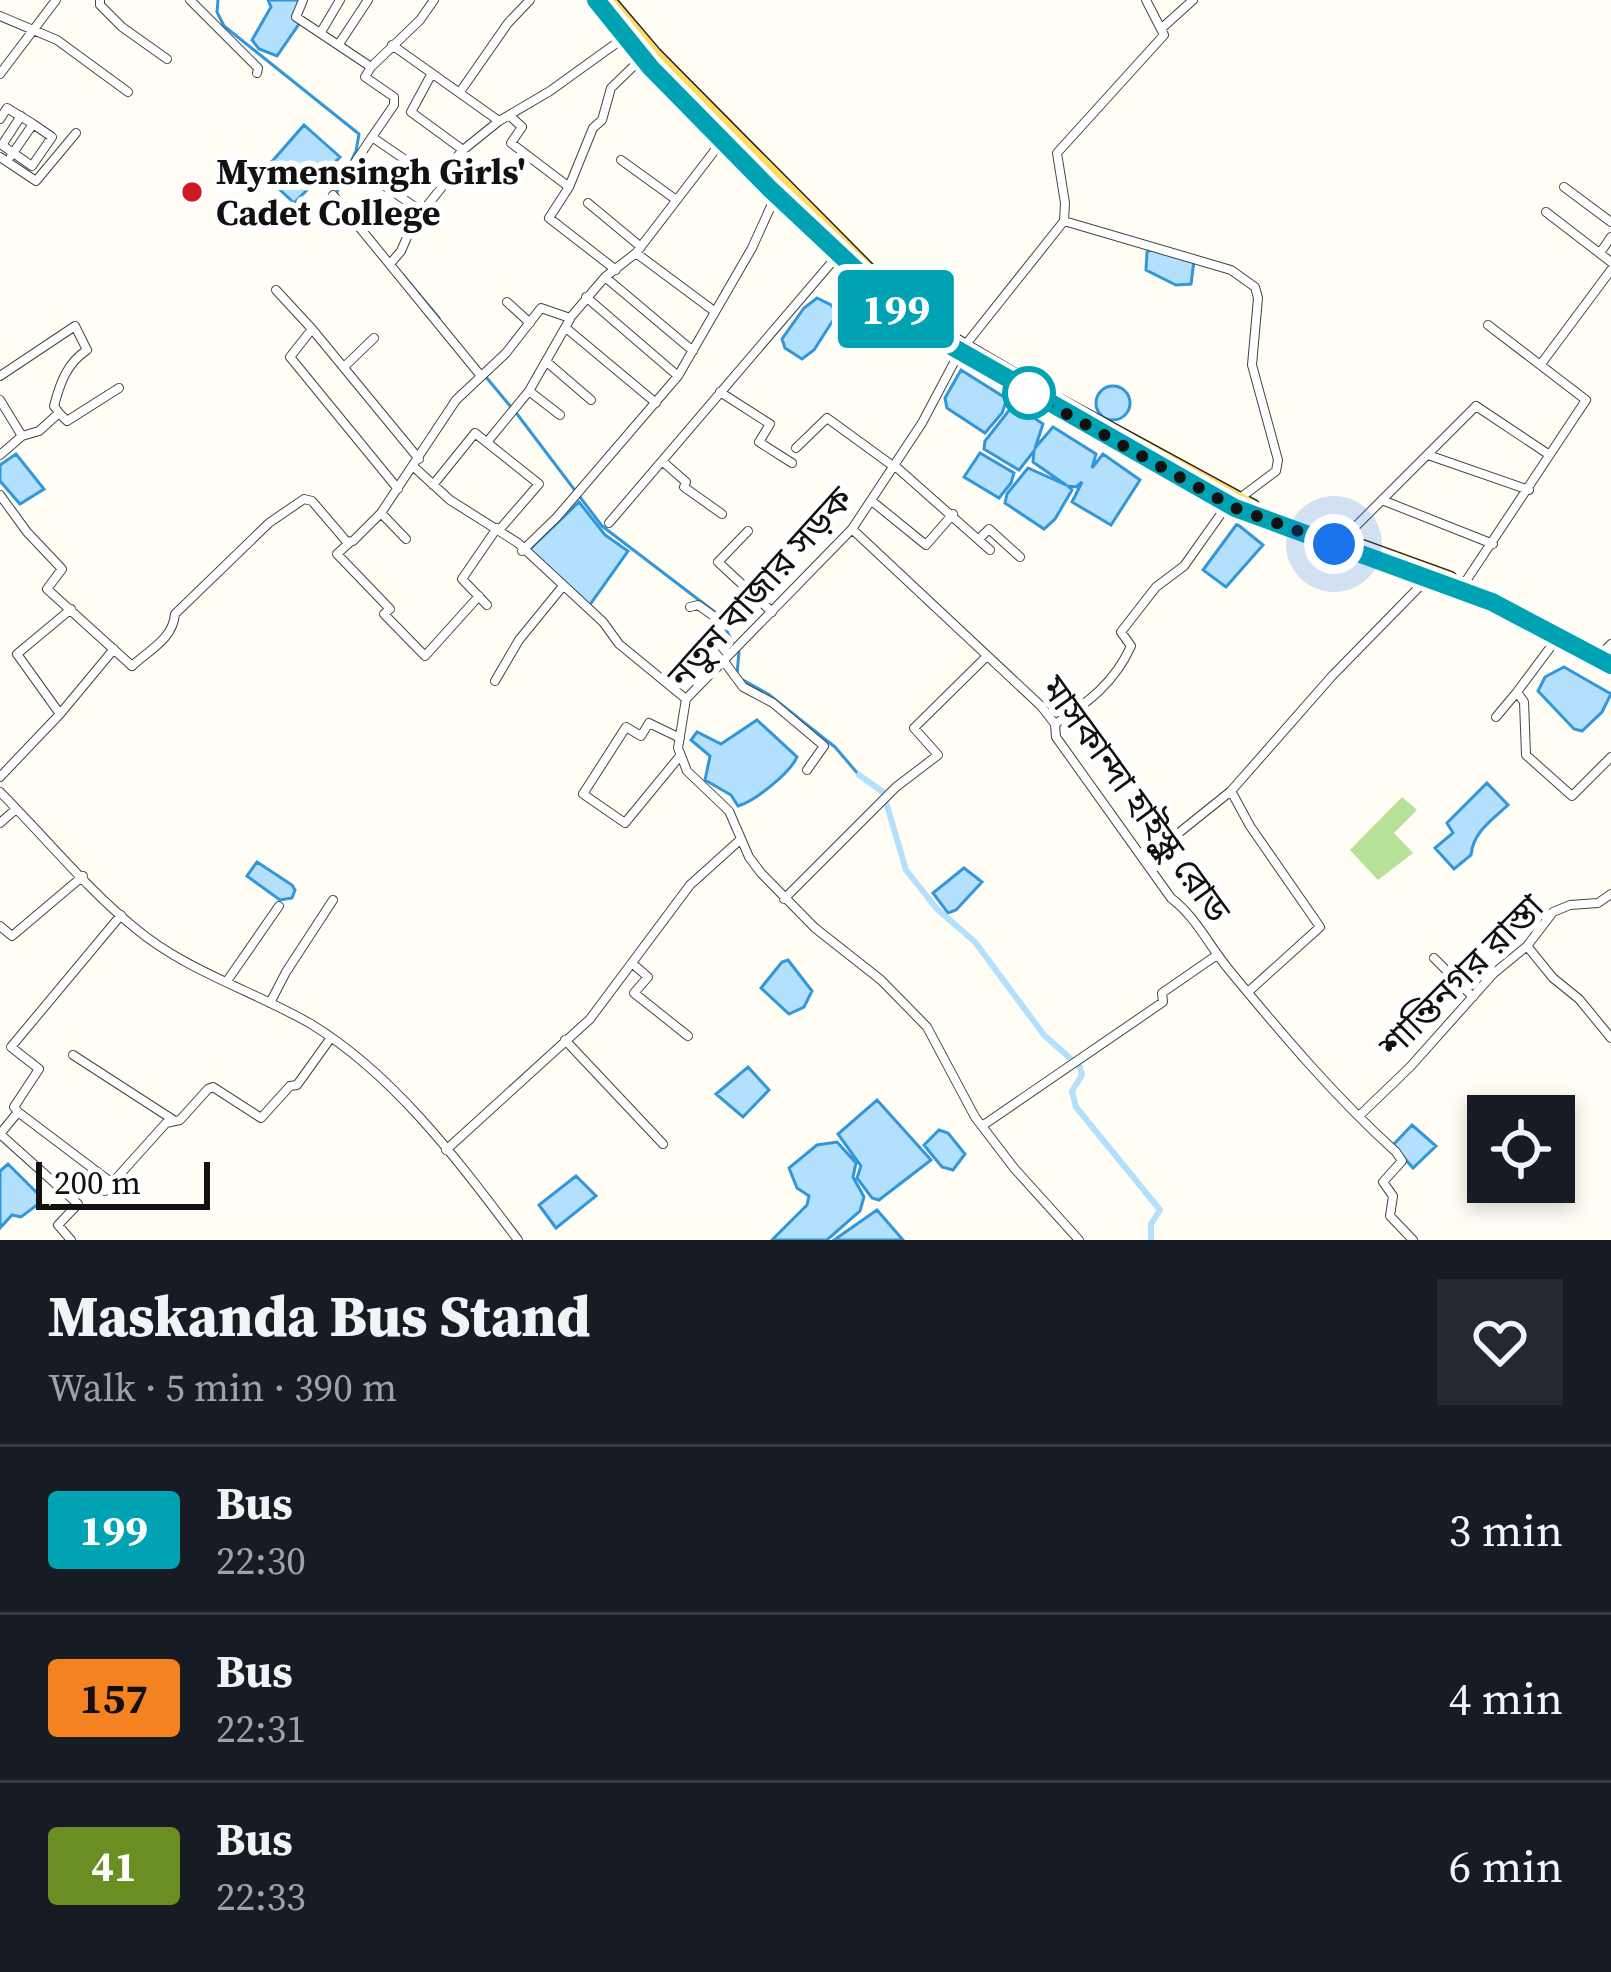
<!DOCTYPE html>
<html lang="en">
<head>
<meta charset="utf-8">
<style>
	:root { --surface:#171b24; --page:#242831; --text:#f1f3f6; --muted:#9ea1a6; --line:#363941 }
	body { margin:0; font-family:"Source Serif 4","Noto Sans Bengali",serif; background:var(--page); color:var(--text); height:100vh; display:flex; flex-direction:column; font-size:45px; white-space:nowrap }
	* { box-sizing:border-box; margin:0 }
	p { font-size:39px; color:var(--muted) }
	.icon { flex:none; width:66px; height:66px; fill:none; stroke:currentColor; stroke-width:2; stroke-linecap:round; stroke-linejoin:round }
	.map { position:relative; height:1240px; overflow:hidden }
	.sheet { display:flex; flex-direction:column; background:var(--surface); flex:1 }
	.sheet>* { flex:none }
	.badge { padding:0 24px; border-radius:9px; font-size:42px; line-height:78px }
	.fabs { position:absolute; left:1467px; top:1095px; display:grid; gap:24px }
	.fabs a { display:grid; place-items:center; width:108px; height:108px; border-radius:0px; background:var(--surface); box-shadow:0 6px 18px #0003; font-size:60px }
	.scale { position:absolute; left:36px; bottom:30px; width:174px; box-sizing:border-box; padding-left:12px; border:6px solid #111; border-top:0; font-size:33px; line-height:42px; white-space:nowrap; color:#111; -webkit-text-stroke:9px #fff; paint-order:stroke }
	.you { position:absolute; width:60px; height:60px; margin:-30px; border:9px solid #fff; border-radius:50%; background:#1a73e8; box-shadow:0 0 0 18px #1a73e833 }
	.map>.badge { position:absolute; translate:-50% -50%; box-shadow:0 0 0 6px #fff }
	.round { display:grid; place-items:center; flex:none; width:126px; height:126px; border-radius:0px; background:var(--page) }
	.summary { display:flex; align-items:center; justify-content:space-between; height:204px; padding:0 48px }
	h1 { font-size:57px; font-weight:800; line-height:90px }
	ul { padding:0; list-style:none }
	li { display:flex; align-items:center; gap:36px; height:168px; padding:0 48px; border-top:3px solid var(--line) }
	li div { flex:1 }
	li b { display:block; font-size:45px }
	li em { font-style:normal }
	li .badge { min-width:132px; font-weight:700; text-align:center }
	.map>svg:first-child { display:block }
	.forest { fill:#b7e196 }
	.water { fill:#b3e0fc; stroke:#3296db; stroke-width:3 }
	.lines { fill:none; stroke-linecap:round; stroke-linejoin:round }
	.stream { stroke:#3296db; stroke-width:3 }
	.canal { stroke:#b3e0fc; stroke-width:6 }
	.minor-casing { stroke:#444; stroke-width:10 }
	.major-casing { stroke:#222; stroke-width:15 }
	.minor { stroke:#fff; stroke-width:8 }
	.major { stroke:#ffdb64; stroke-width:12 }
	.line-casing { stroke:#fff; stroke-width:27 }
	.line { stroke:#00a3b4; stroke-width:18 }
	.walk { stroke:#111; stroke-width:12; stroke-dasharray:0 21.6 }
	.poi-dot { fill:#d11920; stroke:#fff; stroke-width:4.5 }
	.stop-dot { fill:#fff; stroke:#00a3b4; stroke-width:6 }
	.labels { text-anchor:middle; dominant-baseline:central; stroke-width:12; stroke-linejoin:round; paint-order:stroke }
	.poi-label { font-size:36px; font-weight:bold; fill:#111; stroke:#fff; text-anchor:start }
	.street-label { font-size:36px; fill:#111; stroke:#fff }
</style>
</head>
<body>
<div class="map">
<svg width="1611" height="1240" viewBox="0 0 1611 1240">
	<rect width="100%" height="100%" fill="#fffdf4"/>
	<path class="forest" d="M 1402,797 L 1417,810 L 1394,833 L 1413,853 L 1378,880 L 1350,850 Z"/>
	<path class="water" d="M 268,0 L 300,0 L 299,24 L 277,56 L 259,49 L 252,40 L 271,7 Z
		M 304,125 L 340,157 L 294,203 L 262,173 Z
		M 1151,250 L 1194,261 L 1191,284 L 1176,285 L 1146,270 L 1147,252 Z
		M 817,298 L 831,305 L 837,314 L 814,350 L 802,359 L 785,348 L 782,339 L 804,308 Z
		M 961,370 L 1007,399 L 1002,413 L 985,433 L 947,408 L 945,398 Z
		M1096 403a17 17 0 1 1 34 0a17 17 0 1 1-34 0Z
		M 1014,404 L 1043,424 L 1035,448 L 1053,427 L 1096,454 L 1092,468 L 1103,454 L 1140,480 L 1111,525 L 1072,502 L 1082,482 L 1076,487 L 1068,486 L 1072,490 L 1055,519 L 1044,529 L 1005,503 L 1007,494 L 1028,468 L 1066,485 L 1033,462 L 1034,451 L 1019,470 L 984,449 L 985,441 Z
		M 980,453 L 1014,473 L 1011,483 L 999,498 L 964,477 Z
		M 16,454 L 44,489 L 20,504 L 0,481 L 0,465 Z
		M 579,502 L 605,535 L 628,551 L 589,606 L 528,551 Z
		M 1237,524 L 1263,545 L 1226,587 L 1203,570 Z
		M 1564,667 L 1611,694 L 1602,712 L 1582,731 L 1574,729 L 1538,691 L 1545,677 Z
		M 757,720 L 797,757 C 790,773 755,801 738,806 L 731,795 L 705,780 L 710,756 L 691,740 L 697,732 L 721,744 Z
		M 1487,783 L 1508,805 C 1492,820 1473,832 1471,855 L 1454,869 L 1435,848 L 1453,833 L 1447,823 Z
		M 257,862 L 292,885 L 295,890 L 292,898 L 280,900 L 247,876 Z
		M 964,868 L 982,882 L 956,910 L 948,913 L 933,893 Z
		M 788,960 L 812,991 L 804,1007 L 789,1014 L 761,988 L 782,962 Z
		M 748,1067 L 769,1090 L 743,1117 L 716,1094 Z
		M 877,1100 L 931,1160 L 879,1200 L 872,1198 L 857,1178 L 861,1166 L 838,1134 Z
		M 1412,1125 L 1436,1146 L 1413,1168 L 1393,1145 Z
		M 939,1130 L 948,1133 L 965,1154 L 953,1170 L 942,1167 L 924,1145 Z
		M 837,1142 L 856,1163 L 853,1177 L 864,1197 L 860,1211 L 827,1240 L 772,1240 L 807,1205 L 809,1196 L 797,1188 L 789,1168 L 817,1145 Z
		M 8,1164 L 40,1196 L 37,1205 L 21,1217 L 12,1215 L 0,1228 L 0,1171 Z
		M 576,1176 L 596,1196 L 556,1228 L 539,1205 Z
		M 877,1210 L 903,1240 L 834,1240 Z"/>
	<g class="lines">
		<path class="stream" d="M 218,0 L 217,12 L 224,26 L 359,134 L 356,151 L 336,194
			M 403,275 L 439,318
			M 486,377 L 511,407
			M 517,414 L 602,526 L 716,613
			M 722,621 L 733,644
			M 737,674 L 739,652
			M 743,680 L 768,694 L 835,747 L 859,775"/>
		<path class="canal" d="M 859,775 L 883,792 L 906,870 L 937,909 L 975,942 L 1044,1035 L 1080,1067 L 1082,1075 L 1072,1091 L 1076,1107 L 1160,1210 L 1151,1224 L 1151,1240"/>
		<defs>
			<path id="minor" d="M 100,0 L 100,5 L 122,27 L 167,59
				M 190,0 L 258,68 L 257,73
				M 303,0 L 296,17 L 371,67
				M 0,16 L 57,40 L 128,92
				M 1162,28 L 1193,0
				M 321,32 L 340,0
				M 339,44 L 368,0
				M 392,45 L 499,121 L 550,91 L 625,37
				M 371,67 L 365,77 L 394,97 L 394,105 L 372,137 L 436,181
				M 371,67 L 420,20 L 434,0
				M 0,74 L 56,0
				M 431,75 L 411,112 L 463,150
				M 460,92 L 508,23 L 530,0
				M 509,115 L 522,127 L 511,143 L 569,187 L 549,218 L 616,270
				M 21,116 L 2,145 L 32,166 L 52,137 L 33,124
				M 0,119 L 7,108 L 33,124 L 11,156
				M 372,137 L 354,164 L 422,212 L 442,187 L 436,181 L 463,150 L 499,121
				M 0,157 L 36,181 L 76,133
				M 621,160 L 675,199
				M 569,187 L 593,128 L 602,120 L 611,88 L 642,58
				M 1564,187 L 1611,222
				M 333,195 L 481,376
				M 588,203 L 641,247
				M 1546,212 L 1611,262
				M 1064,221 L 1231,270 L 1255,287 L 1258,298 L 1252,365 L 1278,460 L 1276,471 L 1240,498
				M 636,253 L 714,311
				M 1600,253 L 1611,237
				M 390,264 L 401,251 L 419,210
				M 605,277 L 693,351
				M 276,290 L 312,329 L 290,357 L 398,489
				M 586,297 L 678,376
				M 507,302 L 530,323
				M 566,328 L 656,403
				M 312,329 L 419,459
				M 548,363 L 591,400
				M 1541,364 L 1611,270
				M 344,367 L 374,338
				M 0,376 L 75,326 L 87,350 C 67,363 60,383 54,406 L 59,413
				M 529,391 L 560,415
				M 720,392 L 770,424 L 759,442 L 792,463
				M 0,400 L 22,436 L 0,455
				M 22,436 L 39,431 L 59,413 L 67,421 L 119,388
				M 488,441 L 529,391 L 570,319
				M 796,448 L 827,418 L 893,466
				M 1428,455 L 1529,490
				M 662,461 L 686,482 L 684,487 L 722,514
				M 894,465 L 990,550
				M 414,467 L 450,500 L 518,543 L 603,622 L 619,644 L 686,699
				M 433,485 L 475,433 L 539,484 L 500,529
				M 0,495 L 27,532 L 62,569 L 47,589 L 132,666 C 149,650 173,639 175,614 L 269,523 L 304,499 L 312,501 L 347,542 L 353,541 L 381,513 L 456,400 L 506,353 L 541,308 L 570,318 L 605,277 L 636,253 L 722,141
				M 1382,500 L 1493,544
				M 873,502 L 926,545 L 953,514
				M 381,513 L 406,539
				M 609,523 L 838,255
				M 852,529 L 1041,706 L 1055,724 L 1056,737 L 1171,898 C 1197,918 1209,946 1230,971 C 1282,1034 1335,1097 1396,1152 L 1402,1161 L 1383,1182 L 1393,1196 L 1390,1216 L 1413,1240
				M 748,531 L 718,562 L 772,612
				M 1350,532 L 1476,406 L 1548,454
				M 979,539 L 989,529 L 1020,557
				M 349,543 L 337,554 L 390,609 L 384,614 L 425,656 L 479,596
				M 522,551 L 557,517 L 678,376 L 752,248 L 776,195
				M 1464,584 L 1586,400 L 1488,325
				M 487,605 L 462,579 L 497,528
				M 690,607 L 698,605 L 719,620 L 693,647
				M 708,631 L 729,655
				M 1558,637 L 1517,692 L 1524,702 L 1526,755 L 1572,796 L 1611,757
				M 1604,651 L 1611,644
				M 723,660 L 743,687 L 773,703 L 824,746 L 807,770
				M 495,681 L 519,640 L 563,586
				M 60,714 L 17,654 L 71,609
				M 1496,717 L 1517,692
				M 1055,724 C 1088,703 1115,682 1131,646 L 1121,632 L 1156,587 L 1184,566 L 1228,504
				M 680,738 L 649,723 L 641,736 L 626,727 L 583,794 L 625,823 L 680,756
				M 0,777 L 60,714 L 114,649
				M 1231,791 L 1332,676 L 1427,579
				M 0,792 C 45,837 86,888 135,928 C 186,971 254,991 311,1024 C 396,1076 459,1162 518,1240
				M 0,823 L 16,809
				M 1145,860 L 1231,791 L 1250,826 L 1320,927 L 1248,992
				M 784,899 L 896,787 L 938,755 L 914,728 L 987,656
				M 0,926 L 12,936 L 83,876
				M 1527,946 L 1553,978 L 1579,999 L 1611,1038
				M 1434,958 L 1473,997
				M 633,964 L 648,977 L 634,993 L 688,1036
				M 227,981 L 279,906
				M 270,1003 L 286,972 L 333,900
				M 565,1040 L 663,1144
				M 73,1055 L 172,1119
				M 18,1112 L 112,1183
				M 1359,1116 L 1410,1067 L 1493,974 L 1527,946 L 1553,912 L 1570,905 L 1598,903 L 1611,894
				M 982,1126 L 1163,1002 L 1162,993 L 1217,955
				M 0,1134 L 18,1112 L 14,1107 L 39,1069 L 11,1047 L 121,915
				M 0,1134 L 78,1204 L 58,1225 L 71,1240
				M 446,1150 L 590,1019 L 690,885 L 741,839
				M 105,1191 L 166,1123 L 180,1120 L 208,1089 L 213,1087 L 261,1118 L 290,1086 L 297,1085 L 330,1039
				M 1079,1240 L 1014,1168 L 975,1117 L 927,1027 L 881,980 L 815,928 L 761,873 L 749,857 L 729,811 L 687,771 L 678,748 L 686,699 L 852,529 L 922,423 L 959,353 L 1064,221 L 1065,203 L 1057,153 L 1164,35 L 1146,0"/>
			<path id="major" d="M 596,0 L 642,58 L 769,188 L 916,326 L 1235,507 L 1491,601 L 1611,665
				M 609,0 L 655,54 L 896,297 L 941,332 L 1026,382
				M 1060,401 L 1253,506
				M 1356,544 L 1450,578"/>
		</defs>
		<use href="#minor" class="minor-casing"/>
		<use href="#major" class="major-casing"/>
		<use href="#minor" class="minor"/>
		<use href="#major" class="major"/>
	</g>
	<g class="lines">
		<defs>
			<path id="line" d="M 596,0 L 651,68 L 769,188 L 916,326 L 1235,508 L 1492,602 L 1611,665"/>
		</defs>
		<use href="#line" class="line-casing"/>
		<use href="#line" class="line"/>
		<path class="walk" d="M 1029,393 L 1235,508 L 1334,544"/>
	</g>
	<circle class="poi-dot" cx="192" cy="192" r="12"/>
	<circle class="stop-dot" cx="1029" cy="393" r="24"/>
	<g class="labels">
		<g class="poi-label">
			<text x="216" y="171">Mymensingh Girls'<tspan x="216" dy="41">Cadet College</tspan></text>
		</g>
		<g class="street-label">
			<text transform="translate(760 587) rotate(-48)">নতুন বাজার সড়ক</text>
			<text transform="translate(1136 799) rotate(54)">মাসকান্দা হাইস্কুল রোড</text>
			<text transform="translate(1461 976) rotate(-45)">শান্তিনগর রাস্তা</text>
		</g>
	</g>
</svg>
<div class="fabs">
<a><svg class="icon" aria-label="locate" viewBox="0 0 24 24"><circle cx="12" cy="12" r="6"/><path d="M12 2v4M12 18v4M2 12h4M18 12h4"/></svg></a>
</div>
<div class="scale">200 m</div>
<div class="you" style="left:1334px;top:544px"></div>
<b class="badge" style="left:896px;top:309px;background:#00a3b4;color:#fff">199</b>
</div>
<section class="sheet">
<div class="summary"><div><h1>Maskanda Bus Stand</h1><p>Walk · 5 min · 390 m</p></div><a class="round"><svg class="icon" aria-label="heart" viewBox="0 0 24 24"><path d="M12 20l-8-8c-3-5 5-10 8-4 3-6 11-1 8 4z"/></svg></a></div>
<ul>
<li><span class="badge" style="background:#00a3b4;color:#fff">199</span><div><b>Bus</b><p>22:30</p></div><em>3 min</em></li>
<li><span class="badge" style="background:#f58220;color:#111">157</span><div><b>Bus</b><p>22:31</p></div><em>4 min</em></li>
<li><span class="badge" style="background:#6b8e23;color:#fff">41</span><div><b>Bus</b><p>22:33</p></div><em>6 min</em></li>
</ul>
</section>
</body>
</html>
